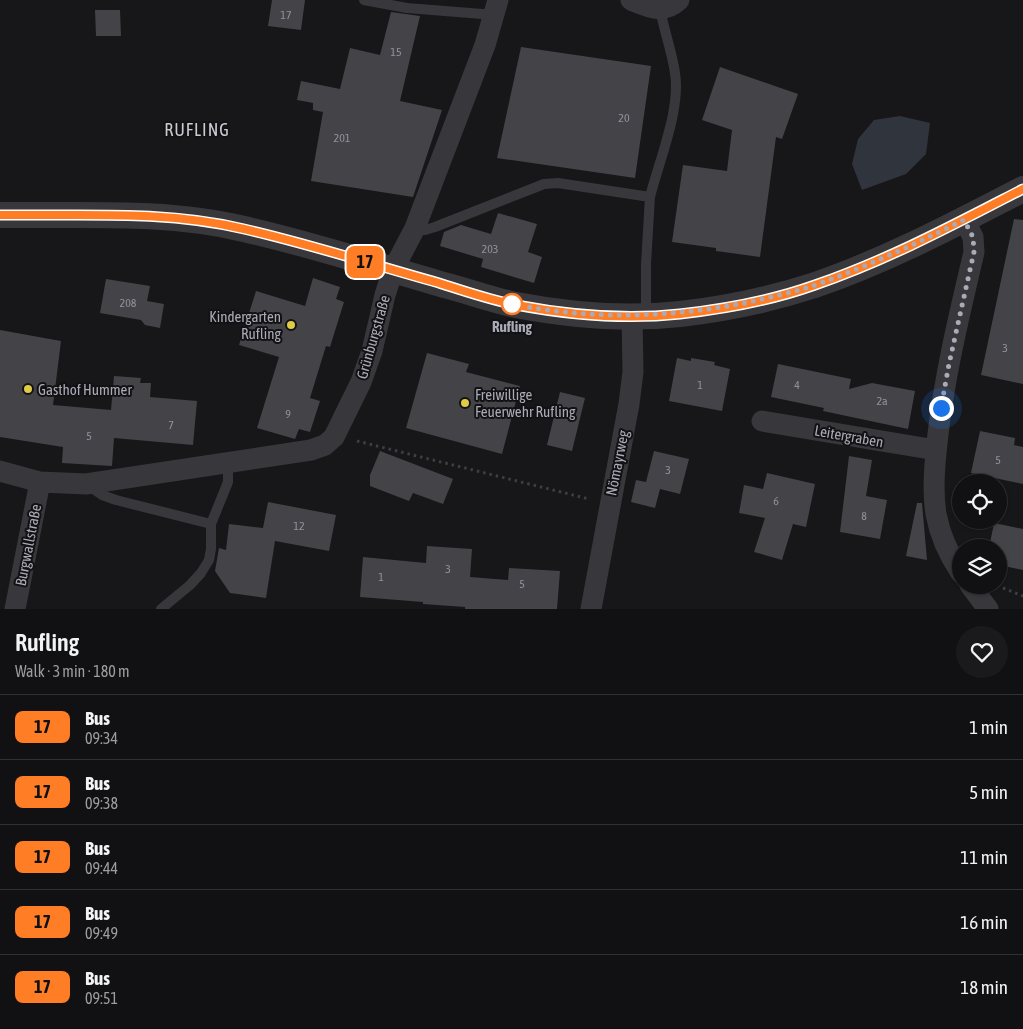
<!DOCTYPE html>
<html lang="en">
<head>
<meta charset="utf-8">
<style>
	:root { --surface:#111012; --page:#1a191b; --text:#f1f3f6; --muted:#9c9d9f; --line:#303032 }
	body { margin:0; font-family:"Asap Condensed",sans-serif; background:var(--page); color:var(--text); height:100vh; display:flex; flex-direction:column; font-size:19px; white-space:nowrap }
	* { box-sizing:border-box; margin:0 }
	p { font-size:16px; color:var(--muted) }
	.icon { flex:none; width:28px; height:28px; fill:none; stroke:currentColor; stroke-width:2; stroke-linecap:round; stroke-linejoin:round }
	.map { position:relative; height:609px; overflow:hidden }
	.side { display:flex; flex-direction:column; background:var(--surface); flex:1 }
	.side>* { flex:none }
	.badge { padding:0 10px; border-radius:8px; font-size:18px; line-height:32px }
	.buttons { position:absolute; left:952px; top:474px; display:grid; gap:10px }
	.buttons a { display:grid; place-items:center; width:55px; height:55px; border-radius:50%; background:var(--surface); box-shadow:0 1px 4px #0004,0 0 0 1px var(--line); font-size:25px }
	.you { position:absolute; width:25px; height:25px; margin:-12px; border:4px solid #fff; border-radius:50%; background:#1a73e8; box-shadow:0 0 0 8px #1a73e833 }
	.map>.badge { position:absolute; translate:-50% -50%; box-shadow:0 0 0 2px #fff }
	.round { display:grid; place-items:center; flex:none; width:52px; height:52px; border-radius:26px; background:var(--page) }
	.summary { display:flex; align-items:center; justify-content:space-between; height:85px; padding:0 15px }
	h1 { font-size:24px; font-weight:600; line-height:38px }
	ul { padding:0; list-style:none }
	li { display:flex; align-items:center; gap:15px; height:65px; padding:0 15px; border-top:1px solid var(--line) }
	li div { flex:1 }
	li b { display:block; font-size:19px }
	li em { font-style:normal }
	li .badge { min-width:55px; font-weight:700; text-align:center }
	.map>svg:first-child { display:block }
	.water { fill:#30343d }
	.building { fill:#444348 }
	.lines { fill:none; stroke-linecap:round; stroke-linejoin:round }
	.path { stroke:#3e3e43; stroke-width:3; stroke-dasharray:2.5 4; stroke-linecap:butt }
	.service { stroke:#38383c; stroke-width:10 }
	.minor { stroke:#38383c; stroke-width:21 }
	.tertiary { stroke:#38383c; stroke-width:26 }
	.line-casing { stroke:#fff; stroke-width:11 }
	.line { stroke:#ff7d24; stroke-width:8 }
	.walk { stroke:#aaabb7; stroke-width:5; stroke-dasharray:0 9 }
	.stop-dot { fill:#fff; stroke:#ff7d24; stroke-width:2.5 }
	.poi-dot { fill:#e0cb46; stroke:#121113; stroke-width:2 }
	.labels { text-anchor:middle; dominant-baseline:central; stroke-width:4; stroke-linejoin:round; paint-order:stroke }
	.number-label { font-size:12px; fill:#90919b }
	.poi-label { font-size:15px; fill:#aaabb7; stroke:#121113; text-anchor:start }
	.stop-label { font-size:15px; font-weight:bold; fill:#aaabb7; stroke:#121113 }
	.street-label { font-size:15px; fill:#aaabb7; stroke:#121113 }
	.quarter-label { font-size:18px; letter-spacing:1px; fill:#cacbd3; stroke:#121113 }
</style>
</head>
<body>
<div class="map">
<svg width="1023" height="609" viewBox="0 0 1023 609">
	<rect width="100%" height="100%" fill="#171618"/>
	<path class="water" d="M 900,116 L 930,123 L 926,154 L 906,174 L 862,190 L 852,164 L 858,139 L 874,120 Z"/>
	<path class="building" d="M 272,0 L 305,0 L 301,30 L 268,26 Z
		M 95,10 L 120,10 L 121,36 L 96,36 Z
		M 391,12 L 420,16 L 400,101 L 442,110 L 413,197 L 311,181 L 323,112 L 313,110 L 313,103 L 297,100 L 301,81 L 340,89 L 350,48 L 380,55 Z
		M 521,47 L 651,66 L 635,178 L 497,158 Z
		M 720,67 L 798,94 L 782,139 L 776,137 L 760,257 L 716,251 L 716,248 L 672,242 L 683,165 L 727,171 L 732,130 L 702,120 Z
		M 498,213 L 537,224 L 528,252 L 542,257 L 534,283 L 481,267 L 483,259 L 440,246 L 444,232 L 461,225 L 491,234 Z
		M 1014,219 L 1023,220 L 1023,384 L 981,375 Z
		M 313,278 L 340,287 L 336,299 L 344,302 L 330,347 L 326,346 L 310,398 L 320,401 L 310,432 L 299,429 L 295,439 L 257,428 L 279,357 L 239,345 L 256,291 L 305,306 Z
		M 106,279 L 150,286 L 147,301 L 164,304 L 160,328 L 145,325 L 141,320 L 100,313 Z
		M 0,330 L 61,341 L 53,405 L 111,410 L 114,376 L 141,378 L 140,383 L 151,383 L 150,397 L 197,401 L 193,445 L 114,438 L 112,466 L 62,463 L 63,447 L 0,437 Z
		M 427,353 L 469,364 L 466,372 L 520,386 L 502,454 L 406,428 Z
		M 677,358 L 691,361 L 691,358 L 715,362 L 714,365 L 730,369 L 722,411 L 669,401 Z
		M 778,364 L 851,379 L 849,389 L 872,383 L 915,391 L 908,429 L 823,411 L 824,408 L 771,397 Z
		M 560,392 L 585,398 L 572,451 L 547,445 Z
		M 980,431 L 1015,438 L 1014,445 L 1023,447 L 1023,484 L 971,473 Z
		M 380,451 L 453,479 L 443,504 L 413,493 L 409,501 L 370,486 L 370,475 Z
		M 654,451 L 689,459 L 680,494 L 660,489 L 655,508 L 631,502 L 636,480 L 646,482 Z
		M 849,456 L 872,460 L 866,496 L 887,500 L 880,539 L 840,532 Z
		M 767,473 L 815,484 L 806,527 L 793,524 L 782,560 L 754,552 L 765,518 L 739,513 L 744,485 L 763,489 Z
		M 268,502 L 336,515 L 329,551 L 275,541 L 266,598 L 230,593 L 215,571 L 219,548 L 226,550 L 229,524 L 263,528 Z
		M 917,503 L 922,503 L 927,560 L 906,556 Z
		M 994,523 L 1023,529 L 1023,570 L 999,565 L 999,548 L 989,548 Z
		M 427,546 L 472,549 L 470,577 L 508,580 L 509,568 L 560,571 L 557,609 L 465,609 L 465,607 L 423,604 L 423,602 L 360,597 L 363,557 L 426,563 Z"/>
	<g class="lines">
		<path class="path" d="M 357,441 L 589,499
			M 1003,588 L 1023,596"/>
		<path class="service" d="M 364,0 L 407,8 L 495,15
			M 415,228 L 425,230 L 435,227 L 544,184 L 558,183 L 650,197 C 659,161 681,109 675,73 C 672,52 664,30 660,9
			M 646,315 L 646,264 L 650,197
			M 89,486 L 102,495 L 116,500 L 211,524
			M 161,609 L 190,585 L 201,573 L 209,560 L 211,549 L 211,524 L 228,482 L 228,462"/>
		<path class="minor" d="M 631,0 C 648,7 663,15 679,0
			M 762,421 L 936,450
			M 0,471 L 40,482 L 86,484 L 311,450 L 325,445 L 334,437 L 361,382 L 372,351 L 385,295 L 393,270 L 415,228 L 485,45 L 498,0
			M 961,573 C 949,555 940,536 936,514 C 932,489 935,460 938,434 C 945,373 960,312 974,252 L 973,237 L 964,219
			M 970,585 L 988,609
			M 15,609 L 40,482
			M 591,609 L 629,404 L 633,372 L 632,316"/>
		<path class="tertiary" d="M 0,215 C 81,216 165,210 244,229 C 311,244 378,266 444,285 C 468,291 492,300 516,305 C 569,315 626,320 680,314 C 725,309 772,299 815,285 C 888,260 955,224 1023,189"/>
	</g>
	<g class="lines">
		<defs>
			<path id="line" d="M 0,215 C 81,216 165,210 244,229 C 310,244 374,265 439,283 C 464,291 490,300 516,305 C 569,315 626,320 680,314 C 725,309 773,300 815,285 C 888,260 955,224 1023,189"/>
		</defs>
		<use href="#line" class="line-casing"/>
		<use href="#line" class="line"/>
		<path class="walk" d="M 512,304 C 591,320 670,318 749,302 C 771,297 794,292 815,285 C 866,267 915,244 964,220 L 973,237 L 974,252 L 949,364 L 941,408"/>
	</g>
	<circle class="stop-dot" cx="512" cy="304" r="10"/>
	<g class="poi-dot">
		<circle cx="291" cy="325" r="5"/>
		<circle cx="28" cy="389" r="5"/>
		<circle cx="465" cy="403" r="5"/>
	</g>
	<g class="labels">
		<g class="number-label">
			<text x="286" y="15">17</text>
			<text x="396" y="52">15</text>
			<text x="624" y="118">20</text>
			<text x="342" y="138">201</text>
			<text x="490" y="249">203</text>
			<text x="128" y="303">208</text>
			<text x="1005" y="348">3</text>
			<text x="700" y="385">1</text>
			<text x="797" y="385">4</text>
			<text x="882" y="401">2a</text>
			<text x="288" y="414">9</text>
			<text x="171" y="425">7</text>
			<text x="89" y="436">5</text>
			<text x="998" y="460">5</text>
			<text x="668" y="470">3</text>
			<text x="776" y="501">6</text>
			<text x="864" y="516">8</text>
			<text x="299" y="526">12</text>
			<text x="448" y="569">3</text>
			<text x="381" y="577">1</text>
			<text x="522" y="584">5</text>
		</g>
		<g class="poi-label">
			<text x="281" y="316" text-anchor="end">Kindergarten<tspan x="281" dy="17">Rufling</tspan></text>
			<text x="38" y="389">Gasthof Hummer</text>
			<text x="475" y="394">Freiwillige<tspan x="475" dy="17">Feuerwehr Rufling</tspan></text>
		</g>
		<g class="stop-label">
			<text x="512" y="326">Rufling</text>
		</g>
		<g class="street-label">
			<text transform="translate(373 337) rotate(-74)">Grünburgstraße</text>
			<text transform="translate(849 436) rotate(10)">Leitergraben</text>
			<text transform="translate(617 463) rotate(-79)">Nömayrweg</text>
			<text transform="translate(28 545) rotate(-79)">Burgwallstraße</text>
		</g>
		<g class="quarter-label">
			<text x="197" y="129">RUFLING</text>
		</g>
	</g>
</svg>
<div class="buttons">
<a><svg class="icon" aria-label="locate" viewBox="0 0 24 24"><circle cx="12" cy="12" r="6"/><path d="M12 2v4M12 18v4M2 12h4M18 12h4"/></svg></a>
<a><svg class="icon" aria-label="layers" viewBox="0 0 24 24"><path d="M12 4l9 5-9 5-9-5zM3 14l9 5 9-5"/></svg></a>
</div>
<div class="you" style="left:941px;top:408px"></div>
<b class="badge" style="left:365px;top:262px;background:#ff7d24;color:#111">17</b>
</div>
<section class="side">
<div class="summary"><div><h1>Rufling</h1><p>Walk · 3 min · 180 m</p></div><a class="round"><svg class="icon" aria-label="heart" viewBox="0 0 24 24"><path d="M12 20l-8-8c-3-5 5-10 8-4 3-6 11-1 8 4z"/></svg></a></div>
<ul>
<li><span class="badge" style="background:#ff7d24;color:#111">17</span><div><b>Bus</b><p>09:34</p></div><em>1 min</em></li>
<li><span class="badge" style="background:#ff7d24;color:#111">17</span><div><b>Bus</b><p>09:38</p></div><em>5 min</em></li>
<li><span class="badge" style="background:#ff7d24;color:#111">17</span><div><b>Bus</b><p>09:44</p></div><em>11 min</em></li>
<li><span class="badge" style="background:#ff7d24;color:#111">17</span><div><b>Bus</b><p>09:49</p></div><em>16 min</em></li>
<li><span class="badge" style="background:#ff7d24;color:#111">17</span><div><b>Bus</b><p>09:51</p></div><em>18 min</em></li>
</ul>
</section>
</body>
</html>
